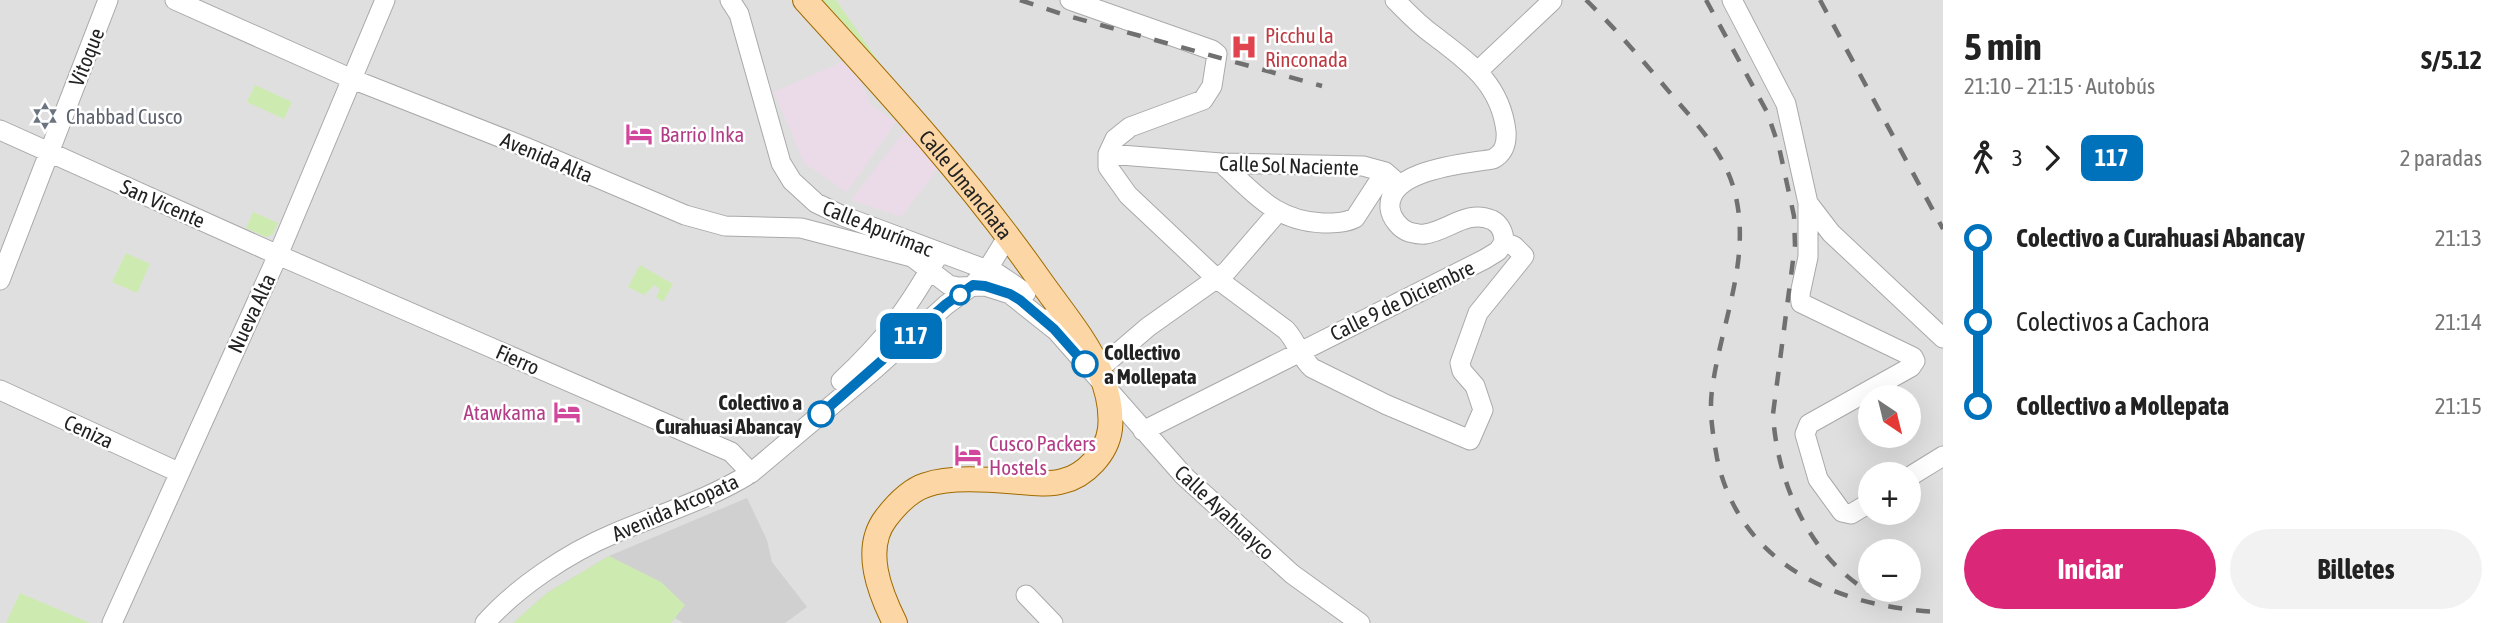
<!DOCTYPE html>
<html lang="es">
<head>
<meta charset="utf-8">
<style>
	:root { --surface:#fff; --page:#f2f2f2; --text:#222; --muted:#767676; --accent:#db2777 }
	body { margin:0; font-family:"Asap Condensed",sans-serif; background:var(--page); color:var(--text); height:100vh; display:flex; flex-direction:column; font-size:26px; white-space:nowrap }
	* { box-sizing:border-box; margin:0 }
	p { font-size:23px; color:var(--muted) }
	.icon { flex:none; width:38px; height:38px; fill:none; stroke:currentColor; stroke-width:2; stroke-linecap:round; stroke-linejoin:round }
	.map { position:relative; flex:1; overflow:hidden }
	.panel { display:flex; flex-direction:column; background:var(--surface); width:560px }
	.panel>* { flex:none }
	.badge { padding:0 14px; border-radius:10px; font-size:24px; line-height:46px }
	.needle { width:46px; rotate:145deg }
	.controls { position:absolute; left:1858px; top:385px; display:grid; gap:14px }
	.controls a { display:grid; place-items:center; width:63px; height:63px; border-radius:50%; background:var(--surface); box-shadow:0 7px 28px #0002; font-size:35px }
	.map>.badge { position:absolute; translate:-50% -50%; box-shadow:0 0 0 4px #fff }
	.legs { display:flex; align-items:center; gap:10px; height:77px; padding:0 21px; font-size:23px }
	.legs p { margin-inline-start:auto }
	.overview { display:flex; align-items:center; justify-content:space-between; height:119px; padding:0 21px }
	h1 { font-size:38px; font-weight:700; line-height:52px }
	.primary-button { display:flex; gap:14px; margin-top:auto; padding:14px 21px }
	.primary-button a { flex:1; height:80px; border-radius:42px; background:var(--accent); color:#fff; font-size:28px; font-weight:700; line-height:80px; text-align:center }
	.primary-button a+a { background:var(--page); color:var(--text) }
	ul { padding:0 21px; list-style:none }
	li { display:flex; align-items:center; gap:24px; height:84px; font-size:26px }
	li i { display:grid; place-items:center; width:10px; height:100%; margin:0 9px; background:currentColor }
	li i::after { content:''; width:18px; height:18px; margin:-9px; border:5px solid; border-radius:50%; background:var(--surface) }
	li p { margin-inline-start:auto }
	li:first-child i { background:linear-gradient(#0000 50%,currentColor 0) }
	li:last-child i { background:linear-gradient(currentColor 50%,#0000 0) }
	main { display:flex; flex:1; min-height:0 }
	.map>svg:first-child { display:block }
	.residential { fill:#e0dfdf; fill-rule:evenodd }
	.industrial { fill:#ebdbe8 }
	.religious { fill:#d0d0d0 }
	.grass { fill:#cdebb0 }
	.lines { fill:none; stroke-linecap:round; stroke-linejoin:round }
	.minor-casing { stroke:#a9a9a9; stroke-width:21 }
	.major-casing { stroke:#a06b00; stroke-width:26 }
	.minor { stroke:#fff; stroke-width:19 }
	.major { stroke:#fcd6a4; stroke-width:24 }
	.rail { stroke:#707070; stroke-width:4.5; stroke-dasharray:14 14; stroke-linecap:butt }
	.line-1-casing { stroke:#fff; stroke-width:16 }
	.line-1 { stroke:#0072bc; stroke-width:10 }
	.stop-1-dot { fill:#fff; stroke:#0072bc; stroke-width:3.5 }
	.labels { text-anchor:middle; dominant-baseline:central; stroke-width:5; stroke-linejoin:round; paint-order:stroke }
	.health-label { font-size:21px; fill:#be3a42; stroke:#fff; text-anchor:start }
	.street-label { font-size:21px; fill:#222; stroke:#fff }
	.worship-label { font-size:21px; fill:#5b616d; stroke:#fff; text-anchor:start }
	.hotel-label { font-size:21px; fill:#b23c85; stroke:#fff; text-anchor:start }
	.stop-label { font-size:21px; font-weight:bold; fill:#222; stroke:#fff; text-anchor:start }
</style>
</head>
<body>
<main>
<div class="map">
<svg width="1943" height="623" viewBox="0 0 1943 623">
	<rect width="100%" height="100%" fill="#f2efe9"/>
	<path class="residential" d="M 0,0 L 1943,0 L 1943,623 L 0,623 ZM 1871,397 L 1909,397 L 1909,436 L 1871,436 ZM 1871,474 L 1909,474 L 1909,513 L 1871,513 ZM 1871,551 L 1909,551 L 1909,590 L 1871,590 Z"/>
	<path class="industrial" d="M 851,58 L 871,105 L 896,122 L 847,192 L 804,163 L 774,92 Z
		M 904,132 L 943,162 L 901,217 L 851,200 Z"/>
	<path class="religious" d="M 747,498 L 767,540 L 772,562 L 807,607 L 785,623 L 683,623 L 675,618 L 671,623 L 513,623 L 547,593 L 609,556 Z"/>
	<path class="grass" d="M 819,0 L 836,0 L 895,85 Z
		M 255,85 L 292,102 L 284,119 L 247,102 Z
		M 253,212 L 278,223 L 273,234 L 266,237 L 246,228 Z
		M 126,253 L 150,264 L 137,293 L 112,282 Z
		M 640,265 L 673,284 L 663,302 L 656,297 L 660,290 L 655,285 L 644,295 L 628,287 Z
		M 609,556 L 661,582 L 685,605 L 671,623 L 513,623 L 547,593 Z
		M 20,593 L 90,623 L 6,623 Z"/>
	<g class="lines">
		<defs>
			<path id="minor" d="M 175,0 L 352,79 L 525,147 L 685,215 L 725,226 L 801,228 L 912,257 L 949,285 L 958,287 L 985,286 L 1010,294 L 1054,329
				M 730,0 L 739,14 L 781,163 L 792,181 L 816,203 L 843,216 L 998,274 L 1026,293
				M 1070,0 L 1212,50 L 1217,54 L 1212,86 L 1203,100 L 1130,127 L 1115,139 L 1108,154 L 1108,167 L 1128,195 L 1216,278 L 1286,330 C 1297,342 1300,357 1312,368 L 1387,405 L 1470,440 L 1483,410 L 1475,386 L 1462,371 L 1460,363 L 1478,313 L 1524,256 L 1514,246 L 1504,242
				M 1732,0 L 1786,104 L 1808,203 L 1808,257 L 1800,294 L 1801,303 L 1913,357 L 1915,361 L 1911,367 L 1809,424 L 1805,434 L 1818,479 L 1842,512 L 1851,514 L 1871,502
				M 1478,71 L 1552,1
				M 0,130 L 278,255 L 731,452 L 751,473
				M 1108,154 L 1221,163 L 1363,166 L 1385,172 L 1400,185
				M 1221,163 C 1255,193 1274,221 1323,223 C 1334,223 1345,223 1355,218 L 1385,172
				M 1808,203 L 1831,233 L 1943,338
				M 0,280 L 108,0
				M 1046,319 L 1184,476 L 1292,574 L 1360,623
				M 1099,369 L 1148,327 L 1227,271 L 1277,213
				M 841,381 C 885,340 906,311 936,259
				M 0,390 L 178,472
				M 1143,431 L 1485,259 L 1498,251 L 1504,242 C 1504,233 1500,224 1492,220 C 1467,209 1448,231 1425,234 C 1421,235 1413,233 1409,232 C 1400,229 1391,218 1390,208 C 1387,169 1466,164 1493,159 C 1504,153 1507,144 1506,131 C 1500,82 1467,61 1432,34 C 1418,24 1407,12 1395,0
				M 1909,477 L 1943,456
				M 1026,595 L 1053,623
				M 112,623 L 278,255 L 385,0
				M 485,623 C 517,587 568,553 613,534 C 659,514 708,500 751,473 L 876,368 L 946,305 L 973,285 L 987,270 L 1008,236"/>
			<g id="major">
				<path id="s1" d="M 805,0 C 888,91 968,178 1039,279 C 1060,309 1086,339 1100,372 C 1107,389 1112,411 1110,429 C 1107,453 1085,476 1063,481 C 1050,485 1035,483 1021,482 C 993,480 952,476 926,485 C 910,490 896,505 886,518 C 862,549 880,593 895,623"/>
			</g>
		</defs>
		<use href="#minor" class="minor-casing"/>
		<use href="#major" class="major-casing"/>
		<use href="#minor" class="minor"/>
		<use href="#major" class="major"/>
		<path class="rail" d="M 1020,0 L 1068,16 L 1322,86
			M 1586,0 C 1616,29 1644,62 1671,94 C 1695,122 1722,150 1733,186 C 1754,255 1721,321 1712,390 C 1709,413 1713,435 1717,458 C 1740,567 1842,609 1943,612
			M 1706,0 L 1767,112 L 1779,147 L 1794,216 L 1795,245 L 1773,414 C 1777,488 1816,572 1888,601
			M 1820,0 L 1943,229"/>
	</g>
	<g class="lines">
		<defs>
			<path id="line-1" d="M 821,414 L 946,304 L 973,285 L 985,286 L 1010,294 L 1020,300 L 1054,329 L 1085,364"/>
		</defs>
		<use href="#line-1" class="line-1-casing"/>
		<use href="#line-1" class="line-1"/>
	</g>
	<defs>
		<symbol id="hospital-bare" viewBox="-9 -9 18 18"><path d="M-5-5h3v3.5h4V-5h3V5h-3V1.5h-4V5h-3Z" fill="#e0444e" stroke="#fff" stroke-width="2.5" paint-order="stroke"/></symbol>
		<symbol id="synagogue-bare" viewBox="-9 -9 18 18"><path d="M0-6.5L5.6 3.2H-5.6ZM0 6.5L5.6-3.2H-5.6Z" fill="#6b7280" stroke="#fff" stroke-width="2.5" paint-order="stroke"/></symbol>
		<symbol id="hotel-bare" viewBox="-9 -9 18 18"><path d="M-6-4.5h1.5V1H6V5H4.5V3h-9V5H-6ZM-4 0a1.8 1.8 0 1 1 3.6 0ZM.5 0V-2.5h3Q6-2.5 6 0Z" fill="#d1479c" stroke="#fff" stroke-width="2.5" paint-order="stroke"/></symbol>
	</defs>
	<g fill-rule="evenodd">
		<use href="#hospital-bare" x="1225" y="28" width="38" height="38"/>
		<use href="#synagogue-bare" x="26" y="97" width="38" height="38"/>
		<use href="#hotel-bare" x="620" y="115" width="38" height="38"/>
		<use href="#hotel-bare" x="548" y="393" width="38" height="38"/>
		<use href="#hotel-bare" x="949" y="436" width="38" height="38"/>
	</g>
	<g class="stop-1-dot">
		<circle cx="960" cy="295" r="9"/>
		<circle cx="1085" cy="364" r="12"/>
		<circle cx="821" cy="414" r="12"/>
	</g>
	<g class="labels">
		<g class="health-label">
			<text x="1265" y="35">Picchu la<tspan x="1265" dy="24">Rinconada</tspan></text>
		</g>
		<g class="street-label">
			<text transform="translate(86 57) rotate(-68)">Vitoque</text>
			<text transform="translate(547 157) rotate(23)">Avenida Alta</text>
			<text transform="translate(1289 165) rotate(2)">Calle Sol Naciente</text>
			<text stroke="none"><textPath href="#s1" startOffset="245">Calle Umanchata</textPath></text>
			<text transform="translate(163 203) rotate(24)">San Vicente</text>
			<text transform="translate(878 228) rotate(22)">Calle Apurímac</text>
			<text transform="translate(1402 300) rotate(-26)">Calle 9 de Diciembre</text>
			<text transform="translate(251 313) rotate(-65)">Nueva Alta</text>
			<text transform="translate(518 359) rotate(24)">Fierro</text>
			<text transform="translate(89 431) rotate(25)">Ceniza</text>
			<text transform="translate(675 507) rotate(-24)">Avenida Arcopata</text>
			<text transform="translate(1225 512) rotate(43)">Calle Ayahuayco</text>
		</g>
		<g class="worship-label">
			<text x="66" y="116">Chabbad Cusco</text>
		</g>
		<g class="hotel-label">
			<text x="660" y="134">Barrio Inka</text>
			<text x="546" y="412" text-anchor="end">Atawkama</text>
			<text x="989" y="443">Cusco Packers<tspan x="989" dy="24">Hostels</tspan></text>
		</g>
		<g class="stop-label">
			<text x="1104" y="352">Collectivo<tspan x="1104" dy="24">a Mollepata</tspan></text>
			<text x="802" y="402" text-anchor="end">Colectivo a<tspan x="802" dy="24">Curahuasi Abancay</tspan></text>
		</g>
	</g>
</svg>
<div class="controls">
<a><svg class="needle" viewBox="-14 -14 28 28"><path d="M0-13l5 13h-10z" fill="#e53935"/><path d="M0 13l5-13h-10z" fill="#767676"/></svg></a>
<a>+</a>
<a>−</a>
</div>
<b class="badge" style="left:911px;top:336px;background:#0072bc;color:#fff">117</b>
</div>
<section class="panel">
<div class="overview"><div><h1>5 min</h1><p>21:10 – 21:15 · Autobús</p></div><b>S/5.12</b></div>
<div class="legs"><svg class="icon" aria-label="walk" viewBox="0 0 24 24"><circle cx="13" cy="4" r="2"/><path d="M13 8l-2 6 4 7M11 14l-3 7M7 12l3-4h3l4 4"/></svg>3<svg class="icon" aria-label="forward" viewBox="0 0 24 24"><path d="M9 5l7 7-7 7"/></svg><b class="badge" style="background:#0072bc;color:#fff">117</b><p>2 paradas</p></div>
<ul>
<li><i style="color:#0072bc"></i><b>Colectivo a Curahuasi Abancay</b><p>21:13</p></li>
<li><i style="color:#0072bc"></i><span>Colectivos a Cachora</span><p>21:14</p></li>
<li><i style="color:#0072bc"></i><b>Collectivo a Mollepata</b><p>21:15</p></li>
</ul>
<div class="primary-button"><a>Iniciar</a><a>Billetes</a></div>
</section>
</main>
</body>
</html>
